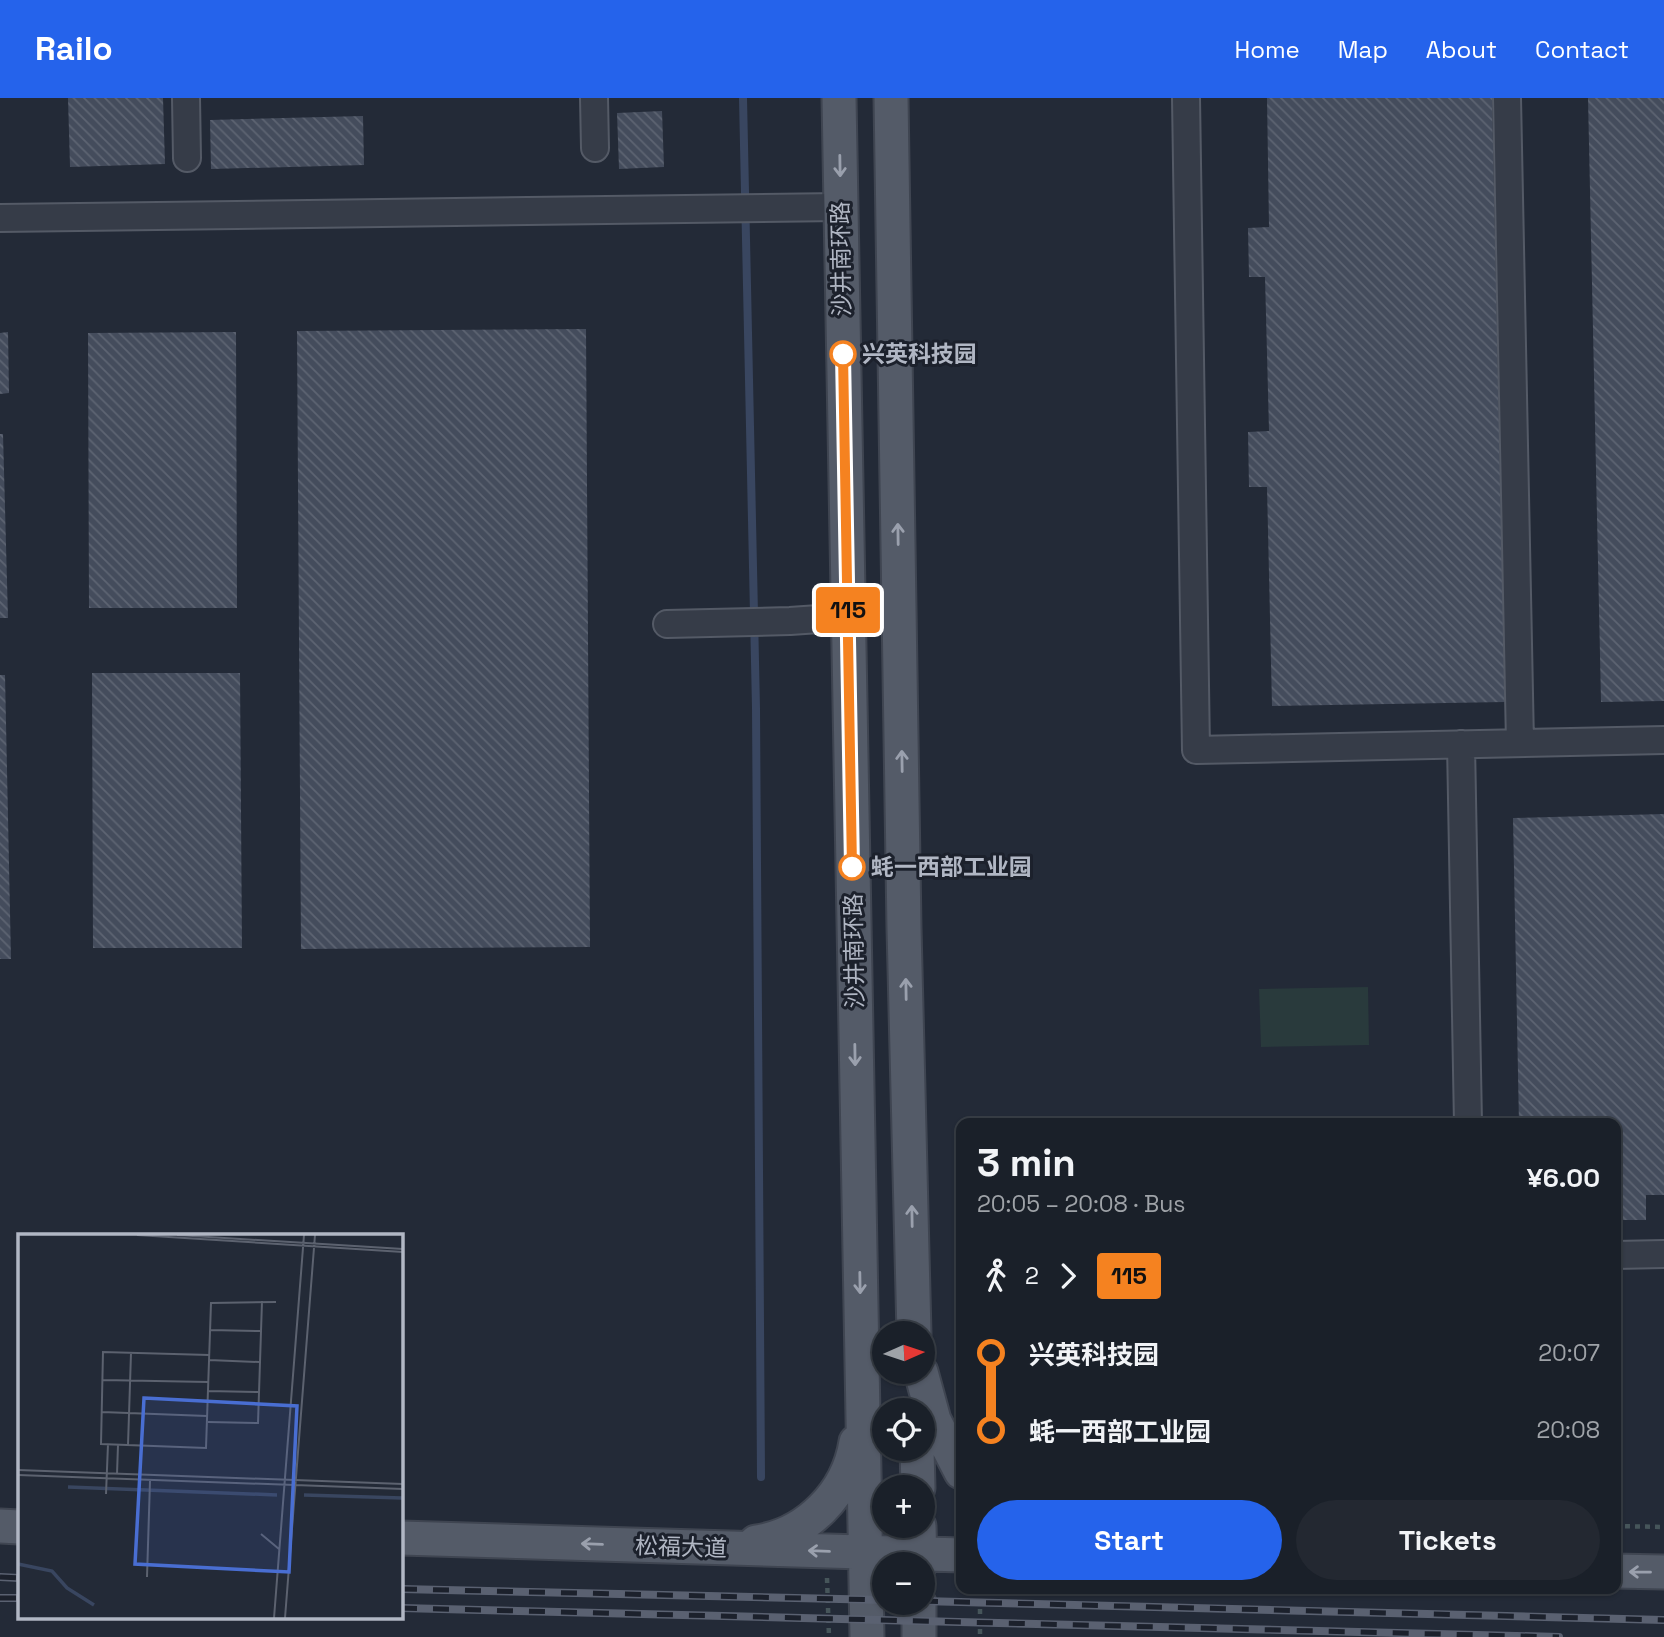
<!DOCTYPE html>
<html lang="en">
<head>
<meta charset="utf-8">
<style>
	:root { --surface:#1a2029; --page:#232831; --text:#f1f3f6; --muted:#9fa3a8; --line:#383e46; --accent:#2563eb }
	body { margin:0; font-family:"Space Grotesk","Noto Sans SC",sans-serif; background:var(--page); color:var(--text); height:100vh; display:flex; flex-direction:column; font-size:26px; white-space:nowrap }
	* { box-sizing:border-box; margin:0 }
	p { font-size:23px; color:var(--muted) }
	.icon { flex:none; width:38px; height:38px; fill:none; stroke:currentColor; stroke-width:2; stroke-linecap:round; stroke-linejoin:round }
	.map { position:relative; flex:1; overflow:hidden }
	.details { position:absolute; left:956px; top:1020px; width:665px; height:476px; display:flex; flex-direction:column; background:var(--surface); border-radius:14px; box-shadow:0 2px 5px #0004,0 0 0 2px var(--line) }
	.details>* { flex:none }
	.badge { padding:0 14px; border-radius:5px; font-size:24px; line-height:46px }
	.needle { width:46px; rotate:87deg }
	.buttons { position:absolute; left:872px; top:1223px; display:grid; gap:14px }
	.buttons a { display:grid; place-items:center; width:63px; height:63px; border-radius:50%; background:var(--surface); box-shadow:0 2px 5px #0004,0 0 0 2px var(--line); font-size:35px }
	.map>.badge { position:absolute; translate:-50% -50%; box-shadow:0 0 0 4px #fff }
	.legs { display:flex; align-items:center; gap:10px; height:77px; padding:0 21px; font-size:23px }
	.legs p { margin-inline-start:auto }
	.summary { display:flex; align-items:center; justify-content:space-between; height:119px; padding:0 21px }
	h1 { font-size:38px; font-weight:700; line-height:52px }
	.cta { display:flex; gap:14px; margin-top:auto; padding:14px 21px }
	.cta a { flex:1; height:80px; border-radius:42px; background:var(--accent); color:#fff; font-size:28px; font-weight:700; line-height:80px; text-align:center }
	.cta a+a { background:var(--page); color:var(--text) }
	ul { padding:0 21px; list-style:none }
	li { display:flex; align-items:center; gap:24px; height:77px; font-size:26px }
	li i { display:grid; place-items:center; width:10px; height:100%; margin:0 9px; background:currentColor }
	li i::after { content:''; width:18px; height:18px; margin:-9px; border:5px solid; border-radius:50%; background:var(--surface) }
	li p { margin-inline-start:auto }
	li:first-child i { background:linear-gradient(#0000 50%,currentColor 0) }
	li:last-child i { background:linear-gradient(currentColor 50%,#0000 0) }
	header { display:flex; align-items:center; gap:42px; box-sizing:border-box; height:98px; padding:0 35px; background:var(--accent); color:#fff }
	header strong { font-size:33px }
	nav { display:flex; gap:38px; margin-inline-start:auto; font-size:24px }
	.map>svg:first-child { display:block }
	.grass { fill:#293a3c }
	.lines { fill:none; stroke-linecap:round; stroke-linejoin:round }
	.stream { stroke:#394660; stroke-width:8 }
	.building { fill:url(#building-back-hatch) }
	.minor-casing { stroke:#545a66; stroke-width:30 }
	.major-casing { stroke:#3f4551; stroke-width:37 }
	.path { stroke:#46555a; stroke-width:4.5; stroke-dasharray:5 5; stroke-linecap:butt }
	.minor { stroke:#363c48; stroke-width:26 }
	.major { stroke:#545b68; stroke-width:33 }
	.rail-casing { stroke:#5a6171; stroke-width:8 }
	.rail { stroke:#1c212c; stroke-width:5; stroke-dasharray:16; stroke-linecap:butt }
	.oneway { stroke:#9aa0ad }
	.line-1-casing { stroke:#fff; stroke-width:16 }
	.line-1 { stroke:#f58220; stroke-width:10 }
	.stop-1-dot { fill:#fff; stroke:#f58220; stroke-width:3.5 }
	.labels { text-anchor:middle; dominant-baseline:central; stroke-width:6; stroke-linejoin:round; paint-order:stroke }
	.street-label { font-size:23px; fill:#b1b7c4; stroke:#1c212c }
	.stop-label { font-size:23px; font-weight:bold; fill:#b1b7c4; stroke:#1c212c; text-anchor:start }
	.inset-river { fill:none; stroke:#394660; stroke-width:3.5 }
	.inset-road { fill:none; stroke:#5c626f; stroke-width:2 }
	.view { fill:#496ed2; fill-opacity:0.15; stroke:#496ed2; stroke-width:3.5 }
	.inset-edge { fill:none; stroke:#b1b7c4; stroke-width:3.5 }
</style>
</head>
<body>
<header>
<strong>Railo</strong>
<nav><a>Home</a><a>Map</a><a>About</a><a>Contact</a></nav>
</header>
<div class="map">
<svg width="1664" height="1539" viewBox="0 0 1664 1539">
	<defs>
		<pattern id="building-back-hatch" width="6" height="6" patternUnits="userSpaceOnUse" patternTransform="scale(1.75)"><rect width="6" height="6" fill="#444c5c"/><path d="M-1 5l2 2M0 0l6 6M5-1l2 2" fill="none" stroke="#5d6472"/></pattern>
	</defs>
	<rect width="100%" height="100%" fill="#232a37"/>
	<path class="grass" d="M 1368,889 L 1369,947 L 1261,949 L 1259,891 Z"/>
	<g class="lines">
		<path class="stream" d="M 743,0 L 756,610 L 761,1379"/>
	</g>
	<path class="building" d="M 68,0 L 163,0 L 165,66 L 70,69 Z
		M 1267,0 L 1492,0 L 1505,604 L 1272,608 L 1267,389 L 1249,389 L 1248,334 L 1269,333 L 1265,179 L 1249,179 L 1248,130 L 1269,129 Z
		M 1588,0 L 1664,0 L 1664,603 L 1601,604 Z
		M 662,13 L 664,69 L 619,71 L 617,15 Z
		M 363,18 L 364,67 L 211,71 L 210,22 Z
		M 586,231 L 590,849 L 301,851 L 297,233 Z
		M 8,234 L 9,295 L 0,296 L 0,235 Z
		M 236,234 L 237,510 L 89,510 L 88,235 Z
		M 0,336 L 3,336 L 8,520 L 0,520 Z
		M 92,575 L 240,575 L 242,850 L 93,850 Z
		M 0,577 L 5,577 L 11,861 L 0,861 Z
		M 1664,716 L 1664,1097 L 1646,1097 L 1646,1122 L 1615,1122 L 1615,1026 L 1519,1026 L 1513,720 Z"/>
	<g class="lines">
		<defs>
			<path id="minor" d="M 186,0 L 187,60
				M 594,0 L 595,50
				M 1186,0 L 1196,652 L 1664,642
				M 1507,0 L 1520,645
				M 0,120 L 840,109
				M 667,526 L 790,523 L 848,519
				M 1461,646 L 1468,1026
				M 1615,1157 L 1664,1156"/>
			<path id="major" d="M 839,0 L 867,1539
				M 891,0 L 904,830 L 914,1236
				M 921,1274 L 934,1322 L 961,1374
				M 917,1351 L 918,1390
				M 0,1428 L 19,1429
				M 919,1428 L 920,1466
				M 401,1440 L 961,1457
				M 756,1444 C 807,1437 848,1395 856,1344
				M 1615,1473 L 1664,1474
				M 919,1539 L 919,1505"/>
		</defs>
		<use href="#minor" class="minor-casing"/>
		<use href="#major" class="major-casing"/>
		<path class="path" d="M 1615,1428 L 1664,1429
			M 827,1480 L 829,1539
			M 980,1491 L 980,1539"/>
		<use href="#minor" class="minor"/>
		<use href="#major" class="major"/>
		<defs>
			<path id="rail" d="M 0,1479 L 19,1480
				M 401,1491 L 884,1502
				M 0,1500 L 19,1500
				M 922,1503 L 1664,1522
				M 401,1510 L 1559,1539"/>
		</defs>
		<use href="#rail" class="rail-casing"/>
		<use href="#rail" class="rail"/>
	</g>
	<defs><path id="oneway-shaft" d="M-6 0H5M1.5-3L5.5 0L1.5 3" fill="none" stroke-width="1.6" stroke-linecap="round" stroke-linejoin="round" transform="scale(1.75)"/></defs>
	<g class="oneway">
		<use href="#oneway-shaft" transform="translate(840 68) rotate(89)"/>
		<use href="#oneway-shaft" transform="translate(898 436) rotate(-91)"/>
		<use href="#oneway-shaft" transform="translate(902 663) rotate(-91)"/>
		<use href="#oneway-shaft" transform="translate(906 891) rotate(-91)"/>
		<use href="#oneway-shaft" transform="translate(855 957) rotate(89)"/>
		<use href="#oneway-shaft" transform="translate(912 1118) rotate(-91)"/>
		<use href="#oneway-shaft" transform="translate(860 1185) rotate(89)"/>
		<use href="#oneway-shaft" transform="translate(592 1446) rotate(-178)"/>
		<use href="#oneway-shaft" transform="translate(819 1453) rotate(-178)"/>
		<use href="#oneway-shaft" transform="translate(1640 1474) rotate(-179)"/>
	</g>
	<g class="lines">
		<defs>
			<path id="line-1" d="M 843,256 L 852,769"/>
		</defs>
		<use href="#line-1" class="line-1-casing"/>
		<use href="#line-1" class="line-1"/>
	</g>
	<g class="stop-1-dot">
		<circle cx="843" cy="256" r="12"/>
		<circle cx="852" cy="769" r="12"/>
	</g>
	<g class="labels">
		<g class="street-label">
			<text transform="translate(841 161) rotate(-91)">沙井南环路</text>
			<text transform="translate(854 853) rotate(-91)">沙井南环路</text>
			<text transform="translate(681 1449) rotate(2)">松福大道</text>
		</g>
		<g class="stop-label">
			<text x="862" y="256">兴英科技园</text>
			<text x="871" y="769">蚝一西部工业园</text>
		</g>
	</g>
	<g transform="translate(18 1136)">
		<rect width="385" height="385" fill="#232a37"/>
		<path class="inset-river" d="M 50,253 L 259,261M 286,261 L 384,264M 0,330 L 34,337 L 49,354 L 76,371"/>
		<path class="inset-road" d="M 119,1 L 385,18M 159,1 L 385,15M 192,96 L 242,97M 191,121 L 85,118 L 83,210 L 188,214 L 193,69 L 258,68M 191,126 L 241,128M 85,146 L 190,148M 190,157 L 241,158M 84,178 L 189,182M 190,188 L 240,189 L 244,67M 110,211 L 113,119M 0,236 L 385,250M 99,240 L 100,211M 0,241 L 385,255M 88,260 L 90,210M 243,300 L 261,315M 129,343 L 132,247M 256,384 L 286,1M 267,384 L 297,1"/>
		<path class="view" d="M 126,164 L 279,172 L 271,338 L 117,330 Z"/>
		<rect width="385" height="385" class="inset-edge"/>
	</g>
</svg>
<div class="buttons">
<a><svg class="needle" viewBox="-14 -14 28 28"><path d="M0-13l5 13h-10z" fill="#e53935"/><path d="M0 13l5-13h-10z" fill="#9fa3a8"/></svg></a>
<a><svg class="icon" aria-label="locate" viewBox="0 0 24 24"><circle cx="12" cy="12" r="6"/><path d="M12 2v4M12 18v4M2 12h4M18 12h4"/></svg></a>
<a>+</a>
<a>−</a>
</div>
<b class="badge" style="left:848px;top:512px;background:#f58220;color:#111">115</b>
<section class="details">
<div class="summary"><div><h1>3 min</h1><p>20:05 – 20:08 · Bus</p></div><b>¥6.00</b></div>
<div class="legs"><svg class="icon" aria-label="walk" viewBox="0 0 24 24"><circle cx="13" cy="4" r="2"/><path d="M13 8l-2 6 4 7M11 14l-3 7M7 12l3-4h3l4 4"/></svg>2<svg class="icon" aria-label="forward" viewBox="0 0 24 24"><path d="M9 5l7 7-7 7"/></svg><b class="badge" style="background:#f58220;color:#111">115</b></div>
<ul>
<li><i style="color:#f58220"></i><b>兴英科技园</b><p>20:07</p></li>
<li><i style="color:#f58220"></i><b>蚝一西部工业园</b><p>20:08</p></li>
</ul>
<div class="cta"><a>Start</a><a>Tickets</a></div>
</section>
</div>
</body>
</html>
